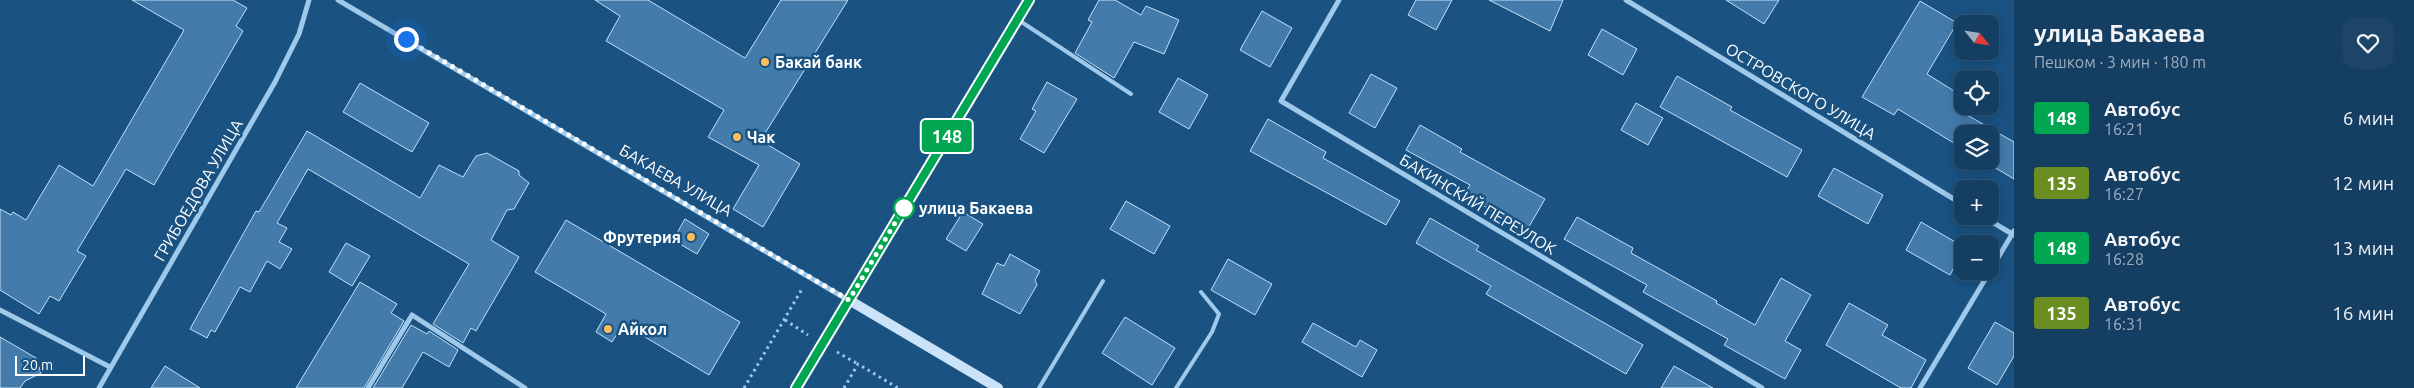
<!DOCTYPE html>
<html lang="ru">
<head>
<meta charset="utf-8">
<style>
	:root { --surface:#143e62; --page:#1d4568; --text:#f1f3f6; --muted:#9daebe; --line:#335777 }
	body { margin:0; font-family:Ubuntu,sans-serif; background:var(--page); color:var(--text); height:100vh; display:flex; flex-direction:column; font-size:19px; white-space:nowrap }
	* { box-sizing:border-box; margin:0 }
	p { font-size:16px; color:var(--muted) }
	.icon { flex:none; width:28px; height:28px; fill:none; stroke:currentColor; stroke-width:2; stroke-linecap:round; stroke-linejoin:round }
	.map { position:relative; flex:1; overflow:hidden }
	.drawer { display:flex; flex-direction:column; background:var(--surface); width:400px }
	.drawer>* { flex:none }
	.badge { padding:0 10px; border-radius:4px; font-size:18px; line-height:32px }
	.needle { width:32px; rotate:120deg }
	.fabs { position:absolute; left:1954px; top:15px; display:grid; gap:10px }
	.fabs a { display:grid; place-items:center; width:45px; height:45px; border-radius:10px; background:var(--surface); box-shadow:0 2px 12px #0003,0 0 0 1px var(--line); font-size:25px }
	.scale { position:absolute; left:15px; bottom:12px; width:70px; box-sizing:border-box; padding-left:5px; border:2px solid #fff; border-top:0; font-size:14px; line-height:18px; white-space:nowrap; color:#fff; -webkit-text-stroke:4px #1a5282; paint-order:stroke }
	.you { position:absolute; width:25px; height:25px; margin:-12px; border:4px solid #fff; border-radius:50%; background:#1a73e8; box-shadow:0 0 0 8px #1a73e833 }
	.map>.badge { position:absolute; translate:-50% -50%; box-shadow:0 0 0 2px #fff }
	.round { display:grid; place-items:center; flex:none; width:52px; height:52px; border-radius:15px; background:var(--page) }
	.headline { display:flex; align-items:center; justify-content:space-between; height:85px; padding:0 20px }
	h1 { font-size:24px; font-weight:700; line-height:38px }
	ul { padding:0; list-style:none }
	li { display:flex; align-items:center; gap:15px; height:65px; padding:0 20px }
	li div { flex:1 }
	li b { display:block; font-size:19px }
	li em { font-style:normal }
	li .badge { min-width:55px; font-weight:700; text-align:center }
	main { display:flex; flex:1; min-height:0 }
	.map>svg:first-child { display:block }
	.building { fill:#437cab; stroke:#c3e0f8 }
	.lines { fill:none; stroke-linecap:round; stroke-linejoin:round }
	.path { stroke:#9ec9eb; stroke-width:3; stroke-dasharray:2.5 4; stroke-linecap:butt }
	.lane { stroke:#9ec9eb; stroke-width:4 }
	.street { stroke:#9ec9eb; stroke-width:5 }
	.secondary { stroke:#cae3f8; stroke-width:10 }
	.primary { stroke:#e2f0ff; stroke-width:12 }
	.line-casing { stroke:#fff; stroke-width:11 }
	.line { stroke:#00a651; stroke-width:8 }
	.walk { stroke:#fff; stroke-width:5; stroke-dasharray:0 9 }
	.poi-dot { fill:#fdbd5a; stroke:#1a5282; stroke-width:2 }
	.stop-dot { fill:#fff; stroke:#00a651; stroke-width:2.5 }
	.labels { text-anchor:middle; dominant-baseline:central; stroke-width:5; stroke-linejoin:round; paint-order:stroke }
	.poi-label { font-size:16px; font-weight:bold; fill:#fff; stroke:#1a5282; text-anchor:start }
	.street-label { font-size:16px; fill:#fff; stroke:#1a5282 }
	.stop-label { font-size:16px; font-weight:bold; fill:#fff; stroke:#1a5282; text-anchor:start }
</style>
</head>
<body>
<main>
<div class="map">
<svg width="2014" height="388" viewBox="0 0 2014 388">
	<rect width="100%" height="100%" fill="#1a5282"/>
	<path class="building" d="M 132,0 L 233,0 L 247,8 L 236,26 L 243,31 L 154,185 L 126,169 L 77,251 L 86,256 L 59,301 L 50,296 L 39,314 L 0,290 L 0,209 L 11,215 L 13,212 L 26,220 L 59,165 L 93,186 L 184,30 Z
		M 595,0 L 648,0 L 745,58 L 781,0 L 848,0 L 764,135 L 766,136 L 763,142 L 800,164 L 763,227 L 733,209 L 759,165 L 708,137 L 724,110 L 606,41 L 620,16 Z
		M 1099,0 L 1115,0 L 1141,15 L 1146,6 L 1179,20 L 1164,54 L 1134,42 L 1114,78 L 1075,53 L 1092,22 L 1088,20 Z
		M 1416,0 L 1452,0 L 1436,30 L 1408,15 Z
		M 1489,0 L 1563,0 L 1550,31 Z
		M 1726,0 L 1779,0 L 1764,24 Z
		M 1920,1 L 1957,23 L 1927,74 L 1962,96 L 1962,112 L 2014,142 L 2014,179 L 1984,161 L 1990,161 L 1990,134 L 1962,134 L 1962,148 L 1898,109 L 1894,115 L 1862,97 Z
		M 1262,11 L 1292,28 L 1270,67 L 1240,50 Z
		M 1602,29 L 1637,49 L 1623,75 L 1588,55 Z
		M 1371,74 L 1397,88 L 1375,128 L 1349,113 Z
		M 1677,76 L 1732,107 L 1730,110 L 1802,150 L 1787,177 L 1660,107 Z
		M 1178,78 L 1208,95 L 1189,129 L 1159,112 Z
		M 1047,82 L 1077,99 L 1044,153 L 1020,139 L 1036,111 L 1032,109 Z
		M 360,83 L 429,123 L 412,152 L 343,112 Z
		M 1636,103 L 1663,118 L 1648,145 L 1621,130 Z
		M 1268,119 L 1326,152 L 1323,158 L 1400,201 L 1386,225 L 1250,151 Z
		M 1420,125 L 1462,149 L 1460,152 L 1545,199 L 1527,230 L 1464,195 L 1470,185 L 1406,150 Z
		M 307,131 L 420,198 L 439,165 L 463,177 L 476,156 L 487,153 L 519,171 L 519,175 L 529,183 L 514,209 L 507,210 L 491,240 L 519,257 L 476,331 L 471,328 L 463,343 L 433,324 L 469,264 L 308,169 L 277,223 L 287,228 L 279,242 L 292,249 L 280,269 L 267,261 L 250,292 L 240,287 L 215,332 L 211,330 L 207,338 L 190,329 L 256,211 L 259,212 Z
		M 1834,168 L 1883,195 L 1868,224 L 1818,196 Z
		M 1126,201 L 1170,226 L 1154,254 L 1110,229 Z
		M 963,212 L 983,224 L 966,251 L 946,239 Z
		M 1577,217 L 1633,248 L 1631,253 L 1717,301 L 1716,303 L 1755,325 L 1781,278 L 1811,295 L 1785,341 L 1801,350 L 1785,379 L 1724,345 L 1728,339 L 1643,292 L 1647,285 L 1564,239 Z
		M 1430,218 L 1479,246 L 1476,250 L 1643,345 L 1626,374 L 1486,294 L 1491,286 L 1416,243 Z
		M 685,219 L 709,234 L 697,254 L 673,240 Z
		M 566,220 L 740,322 L 709,375 L 623,324 L 612,342 L 596,332 L 606,314 L 535,272 Z
		M 1921,222 L 1962,246 L 1962,252 L 1950,275 L 1906,250 Z
		M 346,243 L 370,256 L 352,286 L 329,272 Z
		M 1010,254 L 1040,271 L 1035,280 L 1037,285 L 1020,314 L 982,294 L 997,263 L 1004,266 Z
		M 1228,259 L 1272,284 L 1255,315 L 1211,290 Z
		M 360,282 L 397,304 L 391,313 L 404,321 L 364,388 L 296,388 Z
		M 1849,303 L 1888,325 L 1882,335 L 1926,360 L 1911,388 L 1901,388 L 1826,345 Z
		M 1125,317 L 1175,348 L 1152,385 L 1102,353 Z
		M 1995,322 L 2014,333 L 2014,356 L 1997,385 L 1968,368 Z
		M 1313,323 L 1356,347 L 1360,340 L 1377,350 L 1362,377 L 1302,342 Z
		M 411,325 L 427,334 L 429,331 L 458,350 L 449,367 L 423,352 L 402,388 L 373,388 Z
		M 0,337 L 36,358 L 41,373 L 25,381 L 20,388 L 0,388 Z
		M 165,366 L 200,388 L 151,388 Z
		M 1674,366 L 1713,388 L 1661,388 Z"/>
	<g class="lines">
		<path class="path" d="M 785,320 L 808,335
			M 837,352 L 858,364
			M 744,388 L 802,289
			M 844,388 L 858,364 L 898,388"/>
		<path class="lane" d="M 1020,21 L 1131,94
			M 1039,388 L 1103,281
			M 1176,388 L 1212,332 L 1219,314 L 1201,292"/>
		<path class="street" d="M 338,0 L 848,300
			M 1339,0 L 1281,101 L 1762,388
			M 1626,0 L 1962,204
			M 1982,216 L 2014,235
			M 0,310 L 110,367
			M 99,388 L 275,82 L 299,34 L 309,0
			M 368,388 L 412,315 L 525,388
			M 1920,388 L 2014,231"/>
		<path class="secondary" d="M 849,300 L 998,388"/>
		<path class="primary" d="M 796,388 L 1029,0"/>
	</g>
	<g class="lines">
		<defs>
			<path id="line" d="M 796,388 L 1029,0"/>
		</defs>
		<use href="#line" class="line-casing"/>
		<use href="#line" class="line"/>
		<path class="walk" d="M 406,39 L 849,300 L 908,201 L 904,208"/>
	</g>
	<g class="poi-dot">
		<circle cx="765" cy="62" r="5"/>
		<circle cx="737" cy="137" r="5"/>
		<circle cx="691" cy="237" r="5"/>
		<circle cx="608" cy="329" r="5"/>
	</g>
	<circle class="stop-dot" cx="904" cy="208" r="10"/>
	<g class="labels">
		<g class="poi-label">
			<text x="775" y="62">Бакай банк</text>
			<text x="747" y="137">Чак</text>
			<text x="681" y="237" text-anchor="end">Фрутерия</text>
			<text x="618" y="329">Айкол</text>
		</g>
		<g class="street-label">
			<text transform="translate(1801 91) rotate(31)">ОСТРОВСКОГО УЛИЦА</text>
			<text transform="translate(676 180) rotate(30)">БАКАЕВА УЛИЦА</text>
			<text transform="translate(198 190) rotate(-60)">ГРИБОЕДОВА УЛИЦА</text>
			<text transform="translate(1478 204) rotate(31)">БАКИНСКИЙ ПЕРЕУЛОК</text>
		</g>
		<g class="stop-label">
			<text x="919" y="208">улица Бакаева</text>
		</g>
	</g>
</svg>
<div class="fabs">
<a><svg class="needle" viewBox="-14 -14 28 28"><path d="M0-13l5 13h-10z" fill="#e53935"/><path d="M0 13l5-13h-10z" fill="#9daebe"/></svg></a>
<a><svg class="icon" aria-label="locate" viewBox="0 0 24 24"><circle cx="12" cy="12" r="6"/><path d="M12 2v4M12 18v4M2 12h4M18 12h4"/></svg></a>
<a><svg class="icon" aria-label="layers" viewBox="0 0 24 24"><path d="M12 4l9 5-9 5-9-5zM3 14l9 5 9-5"/></svg></a>
<a>+</a>
<a>−</a>
</div>
<div class="scale">20 m</div>
<div class="you" style="left:406px;top:39px"></div>
<b class="badge" style="left:947px;top:136px;background:#00a651;color:#fff">148</b>
</div>
<section class="drawer">
<div class="headline"><div><h1>улица Бакаева</h1><p>Пешком · 3 мин · 180 m</p></div><a class="round"><svg class="icon" aria-label="heart" viewBox="0 0 24 24"><path d="M12 20l-8-8c-3-5 5-10 8-4 3-6 11-1 8 4z"/></svg></a></div>
<ul>
<li><span class="badge" style="background:#00a651;color:#fff">148</span><div><b>Автобус</b><p>16:21</p></div><em>6 мин</em></li>
<li><span class="badge" style="background:#6b8e23;color:#fff">135</span><div><b>Автобус</b><p>16:27</p></div><em>12 мин</em></li>
<li><span class="badge" style="background:#00a651;color:#fff">148</span><div><b>Автобус</b><p>16:28</p></div><em>13 мин</em></li>
<li><span class="badge" style="background:#6b8e23;color:#fff">135</span><div><b>Автобус</b><p>16:31</p></div><em>16 мин</em></li>
</ul>
</section>
</main>
</body>
</html>
